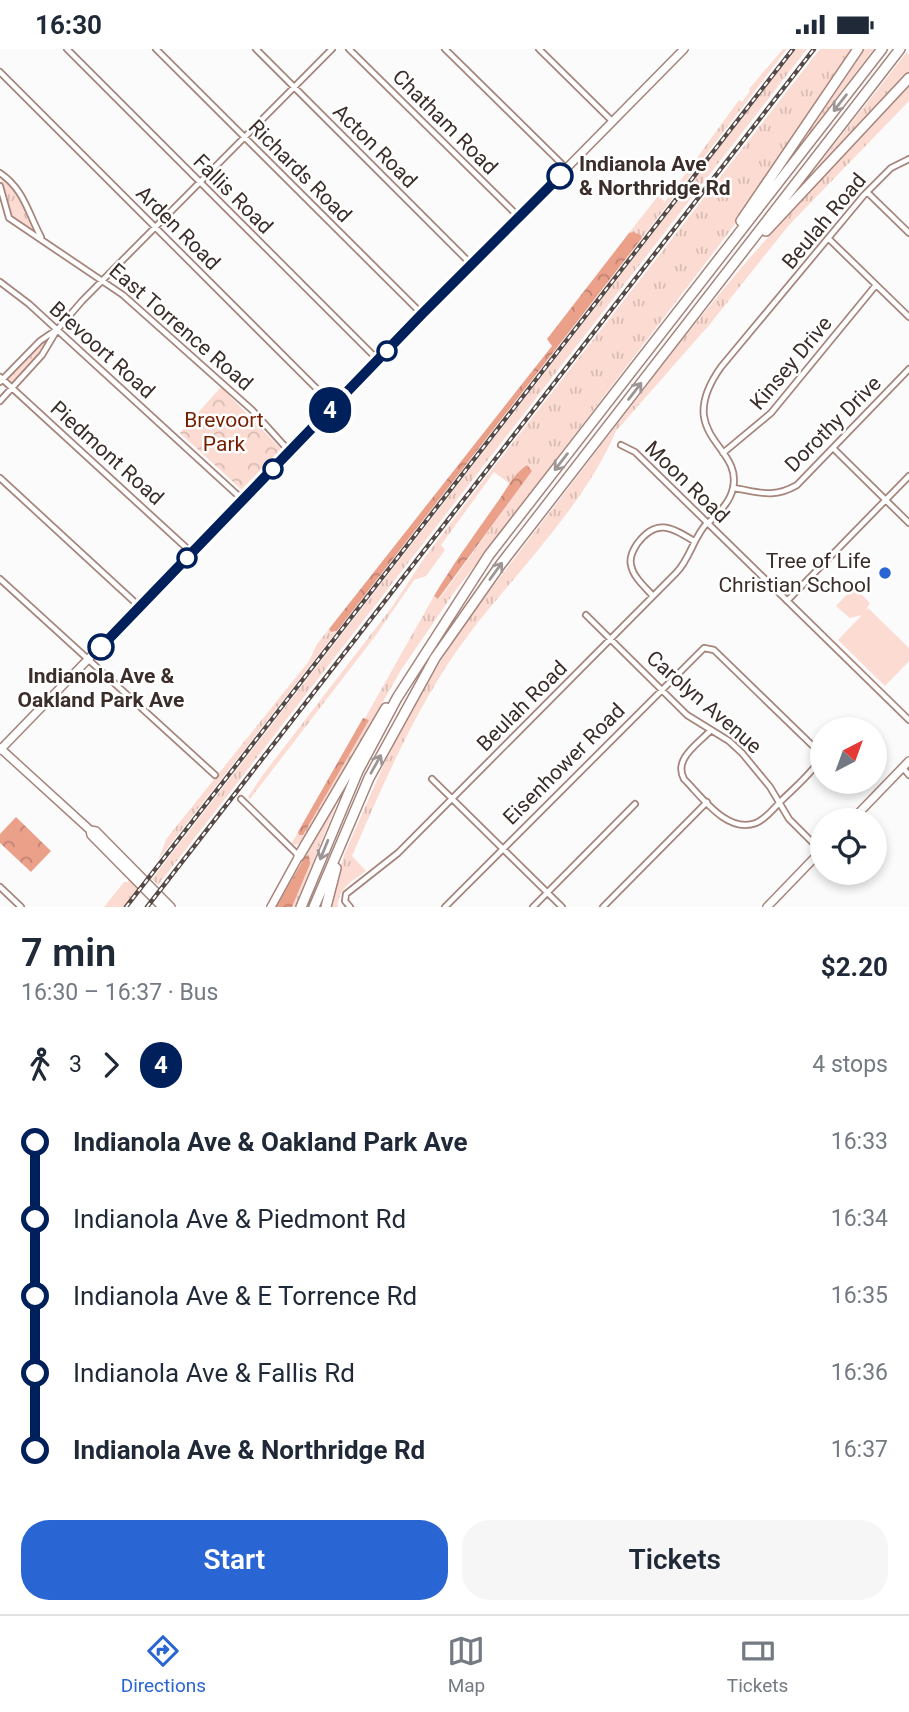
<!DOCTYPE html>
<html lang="en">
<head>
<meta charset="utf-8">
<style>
	:root { --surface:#fff; --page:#f6f6f7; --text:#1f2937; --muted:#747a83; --line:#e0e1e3; --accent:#2a66d3 }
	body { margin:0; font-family:Roboto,sans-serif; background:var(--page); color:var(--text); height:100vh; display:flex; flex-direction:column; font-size:26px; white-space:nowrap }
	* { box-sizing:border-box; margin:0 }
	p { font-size:23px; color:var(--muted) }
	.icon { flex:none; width:38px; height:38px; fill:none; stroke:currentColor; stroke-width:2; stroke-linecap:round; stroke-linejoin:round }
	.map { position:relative; height:858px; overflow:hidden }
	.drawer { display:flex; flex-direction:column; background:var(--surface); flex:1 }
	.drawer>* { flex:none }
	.badge { padding:0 14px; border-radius:23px; font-size:24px; line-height:46px }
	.needle { width:46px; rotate:41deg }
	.buttons { position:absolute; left:810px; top:668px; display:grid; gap:14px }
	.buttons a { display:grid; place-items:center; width:77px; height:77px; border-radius:50%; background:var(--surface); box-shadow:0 4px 10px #0003; font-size:35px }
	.map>.badge { position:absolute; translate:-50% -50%; box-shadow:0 0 0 4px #fff }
	.legs { display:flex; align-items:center; gap:10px; height:77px; padding:0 21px; font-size:23px }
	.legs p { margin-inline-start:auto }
	.headline { display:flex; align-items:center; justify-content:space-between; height:119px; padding:0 21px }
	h1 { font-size:38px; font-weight:600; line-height:52px }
	.cta { display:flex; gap:14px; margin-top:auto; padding:14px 21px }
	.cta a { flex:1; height:80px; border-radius:28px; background:var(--accent); color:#fff; font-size:28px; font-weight:600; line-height:80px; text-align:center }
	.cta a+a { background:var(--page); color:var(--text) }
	ul { padding:0 21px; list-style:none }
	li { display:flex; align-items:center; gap:24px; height:77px; font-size:26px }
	li i { display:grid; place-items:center; width:10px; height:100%; margin:0 9px; background:currentColor }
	li i::after { content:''; width:18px; height:18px; margin:-9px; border:5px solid; border-radius:50%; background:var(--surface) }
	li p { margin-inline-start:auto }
	li:first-child i { background:linear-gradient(#0000 50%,currentColor 0) }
	li:last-child i { background:linear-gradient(currentColor 50%,#0000 0) }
	.status { display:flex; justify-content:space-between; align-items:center; height:49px; padding:0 35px; background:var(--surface); direction:ltr }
	.status svg { height:19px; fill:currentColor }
	.menu { display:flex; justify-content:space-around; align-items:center; height:98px; border-top:2px solid var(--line); background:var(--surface); font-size:19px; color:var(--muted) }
	.menu a { display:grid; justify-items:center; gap:4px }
	.menu .selected { color:var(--accent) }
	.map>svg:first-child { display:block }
	.grass { fill:url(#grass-tufts) }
	.forest { fill:url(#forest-crowns) }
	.park { fill:url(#park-crowns) }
	.pitch { fill:#fbdbd2 }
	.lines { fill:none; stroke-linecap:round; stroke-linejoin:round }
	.street-casing { stroke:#a5857c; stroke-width:8 }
	.secondary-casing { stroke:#a5857c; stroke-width:10 }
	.primary-casing { stroke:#a5857c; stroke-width:10 }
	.highway-casing { stroke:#a5857c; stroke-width:12 }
	.street { stroke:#fff; stroke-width:4.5 }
	.secondary { stroke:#fff; stroke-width:7 }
	.primary { stroke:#fff; stroke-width:7 }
	.highway { stroke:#fff; stroke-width:9 }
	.rail-casing { stroke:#554946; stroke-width:4.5 }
	.rail { stroke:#fff; stroke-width:2; stroke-dasharray:5; stroke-linecap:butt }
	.oneway { stroke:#9d9694 }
	.line-1-casing { stroke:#fff; stroke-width:16 }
	.line-1 { stroke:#00205b; stroke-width:10 }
	.stop-1-dot { fill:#fff; stroke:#00205b; stroke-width:3.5 }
	.poi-dot { fill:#2a66d3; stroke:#fff; stroke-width:2.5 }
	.labels { text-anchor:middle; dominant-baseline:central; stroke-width:5; stroke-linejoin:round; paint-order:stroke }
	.street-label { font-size:21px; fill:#3b2e2a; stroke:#fff }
	.stop-label { font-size:21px; font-weight:bold; fill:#3b2e2a; stroke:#fff; text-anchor:start }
	.park-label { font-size:21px; fill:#751f00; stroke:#fff }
	.poi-label { font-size:21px; fill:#3b2e2a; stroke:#fff; text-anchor:end }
</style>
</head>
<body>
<div class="status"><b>16:30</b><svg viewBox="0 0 49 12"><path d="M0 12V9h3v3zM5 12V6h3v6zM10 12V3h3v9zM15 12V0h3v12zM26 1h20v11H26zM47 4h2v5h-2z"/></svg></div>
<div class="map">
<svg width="909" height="858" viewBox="0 0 909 858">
	<defs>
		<pattern id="grass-tufts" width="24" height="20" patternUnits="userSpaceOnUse" patternTransform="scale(1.75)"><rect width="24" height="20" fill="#fbdbd2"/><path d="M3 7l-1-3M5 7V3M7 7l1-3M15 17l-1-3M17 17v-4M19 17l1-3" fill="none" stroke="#d8bcb4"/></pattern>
		<pattern id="forest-crowns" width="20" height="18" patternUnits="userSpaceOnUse" patternTransform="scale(1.75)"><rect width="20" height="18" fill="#eba08a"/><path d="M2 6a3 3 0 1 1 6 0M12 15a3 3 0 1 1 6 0" fill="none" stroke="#c08371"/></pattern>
		<pattern id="park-crowns" width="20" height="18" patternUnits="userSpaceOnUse" patternTransform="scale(1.75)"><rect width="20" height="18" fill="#fbdbd2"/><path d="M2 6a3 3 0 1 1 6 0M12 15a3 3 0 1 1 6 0" fill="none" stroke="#d8bcb4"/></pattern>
	</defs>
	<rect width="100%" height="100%" fill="#fbfbfb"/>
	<path class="grass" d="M 783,0 L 787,0 L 642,189 L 641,186 L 629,184 L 658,147 L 665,153 L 739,51 L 742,53 L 750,42 L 749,40 Z
		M 796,0 L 807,0 L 158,836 L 152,830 Z
		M 820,0 L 853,0 L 739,170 L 453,545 L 401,621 L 303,794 L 294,796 L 292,794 L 298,783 L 299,786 L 434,547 L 438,550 L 440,549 L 532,422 L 527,416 L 523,418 L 510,435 L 494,423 L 441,496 L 445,501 L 426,527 L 414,531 L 376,586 L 250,750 L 248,748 L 262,727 L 392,558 L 425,508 L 486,428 Z
		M 862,0 L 874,0 L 798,99 L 796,98 Z
		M 907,3 L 909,6 L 909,25 L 790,152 Z
		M 909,37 L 909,52 L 789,176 L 710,275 L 616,382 C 584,457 518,521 469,585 C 419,651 385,731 352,807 L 366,822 C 352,832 338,839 338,858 L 330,858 L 344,806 L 384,715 L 422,642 L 465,574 L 681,292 L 741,219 L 792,161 Z
		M 0,126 C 18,142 27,159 34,182 L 10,166 Z
		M 329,580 L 333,584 L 337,582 L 158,811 L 167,789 L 309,612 L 317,595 Z
		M 343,739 L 295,858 L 292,858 L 310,815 L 306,806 L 303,808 Z
		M 129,829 L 138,840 L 124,858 L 104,858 L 124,833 L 128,833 Z"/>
	<path class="forest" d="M 633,183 L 641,186 L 642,189 L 337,582 L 331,583 L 329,580 L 552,297 L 547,290 L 629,184 Z
		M 527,416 L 532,422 L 438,550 L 434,547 C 453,515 475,485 496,455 C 505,443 514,424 527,416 Z
		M 363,669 L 369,671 L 303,786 L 299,786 L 298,783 Z
		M 16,768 L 51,802 L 31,823 L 0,794 L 0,785 Z
		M 309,806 L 310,815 L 292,858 L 276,858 L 302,813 L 303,808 Z"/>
	<path class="park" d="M 51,287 L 47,298 L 14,334 L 10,333 L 7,329 L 41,292 Z
		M 221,338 L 282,401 L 243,442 L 180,384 Z"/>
	<path class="pitch" d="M 854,538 L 870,554 L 865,562 L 868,559 L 909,599 L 909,612 L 885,637 L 838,591 L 862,566 L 850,569 L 836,557 Z"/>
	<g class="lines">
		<defs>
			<path id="street" d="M 67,0 L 378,311
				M 156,0 L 423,266
				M 256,0 L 472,216
				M 349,0 L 519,168
				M 445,0 L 567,120
				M 539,0 L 613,73
				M 0,23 L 333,356
				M 0,124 C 24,140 28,164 41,188
				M 0,137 L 9,169 L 123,246 L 252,361 L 290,403
				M 867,143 L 909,184
				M 829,190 L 909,268
				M 0,233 L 29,255 L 243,451
				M 0,328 L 192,504
				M 0,333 L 40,292 L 56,281
				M 0,352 L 42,306 L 57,281 L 82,252 L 332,0
				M 621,396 L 635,403 L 909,671
				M 833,399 L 909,474
				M 723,404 L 771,364 L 876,236
				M 0,429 L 140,558
				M 734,439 C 759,443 773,450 797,436 L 909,320
				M 708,474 C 718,464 730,454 733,439 C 743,396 672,387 721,318 L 864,146 L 891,119 L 909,110
				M 0,530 L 215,726
				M 653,547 C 645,538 633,528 631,516 C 629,508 633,501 637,495 C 656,469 671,478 694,492
				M 787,552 L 909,427
				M 586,566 L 687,666 L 729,692 L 742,704 L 770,738 L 789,770 L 821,802
				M 903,719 L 909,726
				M 432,730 L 562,858
				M 241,750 L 298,806
				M 0,838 L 21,858
				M 350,858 L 345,852 L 346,845 L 398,804 L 676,524 C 690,510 693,489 707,474
				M 445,858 L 704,599 L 714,601 L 816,700 L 819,712 C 809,727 794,739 781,752 C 774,759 766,770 756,774 C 727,785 702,748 684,730 C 673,710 698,695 711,681
				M 533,858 L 635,755
				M 603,858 L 707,753"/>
			<path id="secondary" d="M 0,699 L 90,781 L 96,782 L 171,858
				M 851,772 L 909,712
				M 90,781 L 91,786 L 162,858
				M 271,858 L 299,807
				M 767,858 L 822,801"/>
			<path id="primary" d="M 0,701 L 417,271 L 684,0"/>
			<path id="highway" d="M 741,172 L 858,0
				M 766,182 L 909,29
				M 299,807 L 386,659
				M 301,858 L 358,722 L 397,649 L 489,506 L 882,0
				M 314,858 L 369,729 L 435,609 L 501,515 L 900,0
				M 326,858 L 336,819"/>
		</defs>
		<use href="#street" class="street-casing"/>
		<use href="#secondary" class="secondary-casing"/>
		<use href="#primary" class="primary-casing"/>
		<use href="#highway" class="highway-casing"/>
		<use href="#street" class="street"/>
		<use href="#secondary" class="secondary"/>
		<use href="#primary" class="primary"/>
		<use href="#highway" class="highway"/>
		<defs>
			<path id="rail" d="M 126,858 L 793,0
				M 147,858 L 814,0"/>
		</defs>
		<use href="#rail" class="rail-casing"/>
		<use href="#rail" class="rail"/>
	</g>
	<defs><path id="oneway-shaft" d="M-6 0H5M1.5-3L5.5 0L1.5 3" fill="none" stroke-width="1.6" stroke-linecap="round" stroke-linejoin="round" transform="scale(1.75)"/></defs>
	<g class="oneway">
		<use href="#oneway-shaft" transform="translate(840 54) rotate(128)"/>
		<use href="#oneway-shaft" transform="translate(635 342) rotate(-52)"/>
		<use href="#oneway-shaft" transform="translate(561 413) rotate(128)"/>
		<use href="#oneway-shaft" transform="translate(496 522) rotate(-54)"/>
		<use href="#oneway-shaft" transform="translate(376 715) rotate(-61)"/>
		<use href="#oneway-shaft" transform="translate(324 801) rotate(112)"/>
	</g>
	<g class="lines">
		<defs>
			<path id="line-1" d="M 101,598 L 422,265 L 560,127"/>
		</defs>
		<use href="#line-1" class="line-1-casing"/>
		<use href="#line-1" class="line-1"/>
	</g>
	<g class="stop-1-dot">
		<circle cx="560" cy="127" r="12"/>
		<circle cx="387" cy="302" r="9"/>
		<circle cx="273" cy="420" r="9"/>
		<circle cx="187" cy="509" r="9"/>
		<circle cx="101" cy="598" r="12"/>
	</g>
	<circle class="poi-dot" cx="885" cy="524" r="7"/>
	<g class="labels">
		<g class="street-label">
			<text transform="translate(445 73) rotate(45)">Chatham Road</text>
			<text transform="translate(375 97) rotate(45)">Acton Road</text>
			<text transform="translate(300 122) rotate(45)">Richards Road</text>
			<text transform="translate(233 145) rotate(45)">Fallis Road</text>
			<text transform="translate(824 172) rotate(-50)">Beulah Road</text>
			<text transform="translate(178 179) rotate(45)">Arden Road</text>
			<text transform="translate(181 278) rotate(41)">East Torrence Road</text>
			<text transform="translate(102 301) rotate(42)">Brevoort Road</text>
			<text transform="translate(791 314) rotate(-50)">Kinsey Drive</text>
			<text transform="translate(833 375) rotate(-45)">Dorothy Drive</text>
			<text transform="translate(107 404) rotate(42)">Piedmont Road</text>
			<text transform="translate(687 433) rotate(44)">Moon Road</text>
			<text transform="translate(704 653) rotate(41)">Carolyn Avenue</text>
			<text transform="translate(522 657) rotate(-45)">Beulah Road</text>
			<text transform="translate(564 715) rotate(-45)">Eisenhower Road</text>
		</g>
		<g class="stop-label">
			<text x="579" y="115">Indianola Ave<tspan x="579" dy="24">&amp; Northridge Rd</tspan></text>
			<text x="101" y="627" text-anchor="middle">Indianola Ave &amp;<tspan x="101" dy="24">Oakland Park Ave</tspan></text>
		</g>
		<g class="park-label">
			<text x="224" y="371">Brevoort<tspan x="224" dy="24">Park</tspan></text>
		</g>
		<g class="poi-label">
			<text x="871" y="512">Tree of Life<tspan x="871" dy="24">Christian School</tspan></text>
		</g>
	</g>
</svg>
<div class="buttons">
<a><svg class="needle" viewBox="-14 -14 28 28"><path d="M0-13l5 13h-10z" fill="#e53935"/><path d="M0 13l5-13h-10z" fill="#747a83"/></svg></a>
<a><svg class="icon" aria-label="locate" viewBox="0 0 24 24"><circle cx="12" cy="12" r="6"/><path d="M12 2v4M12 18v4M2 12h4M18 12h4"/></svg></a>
</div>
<b class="badge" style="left:330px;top:361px;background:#00205b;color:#fff">4</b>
</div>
<section class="drawer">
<div class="headline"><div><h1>7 min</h1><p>16:30 – 16:37 · Bus</p></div><b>$2.20</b></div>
<div class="legs"><svg class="icon" aria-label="walk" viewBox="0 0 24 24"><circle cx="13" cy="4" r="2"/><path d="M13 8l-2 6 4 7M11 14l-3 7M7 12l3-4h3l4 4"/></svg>3<svg class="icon" aria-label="forward" viewBox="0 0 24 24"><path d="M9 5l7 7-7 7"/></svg><b class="badge" style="background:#00205b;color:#fff">4</b><p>4 stops</p></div>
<ul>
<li><i style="color:#00205b"></i><b>Indianola Ave &amp; Oakland Park Ave</b><p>16:33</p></li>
<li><i style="color:#00205b"></i><span>Indianola Ave &amp; Piedmont Rd</span><p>16:34</p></li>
<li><i style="color:#00205b"></i><span>Indianola Ave &amp; E Torrence Rd</span><p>16:35</p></li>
<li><i style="color:#00205b"></i><span>Indianola Ave &amp; Fallis Rd</span><p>16:36</p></li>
<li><i style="color:#00205b"></i><b>Indianola Ave &amp; Northridge Rd</b><p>16:37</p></li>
</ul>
<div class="cta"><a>Start</a><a>Tickets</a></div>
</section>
<nav class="menu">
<a class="selected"><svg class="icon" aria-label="directions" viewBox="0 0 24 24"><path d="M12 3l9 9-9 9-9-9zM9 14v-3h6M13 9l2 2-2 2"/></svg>Directions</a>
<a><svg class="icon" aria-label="map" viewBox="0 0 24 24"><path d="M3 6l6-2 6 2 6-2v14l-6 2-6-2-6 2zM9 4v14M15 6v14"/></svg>Map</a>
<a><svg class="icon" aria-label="tickets" viewBox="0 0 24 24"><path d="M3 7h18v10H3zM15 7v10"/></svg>Tickets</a>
</nav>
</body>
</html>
